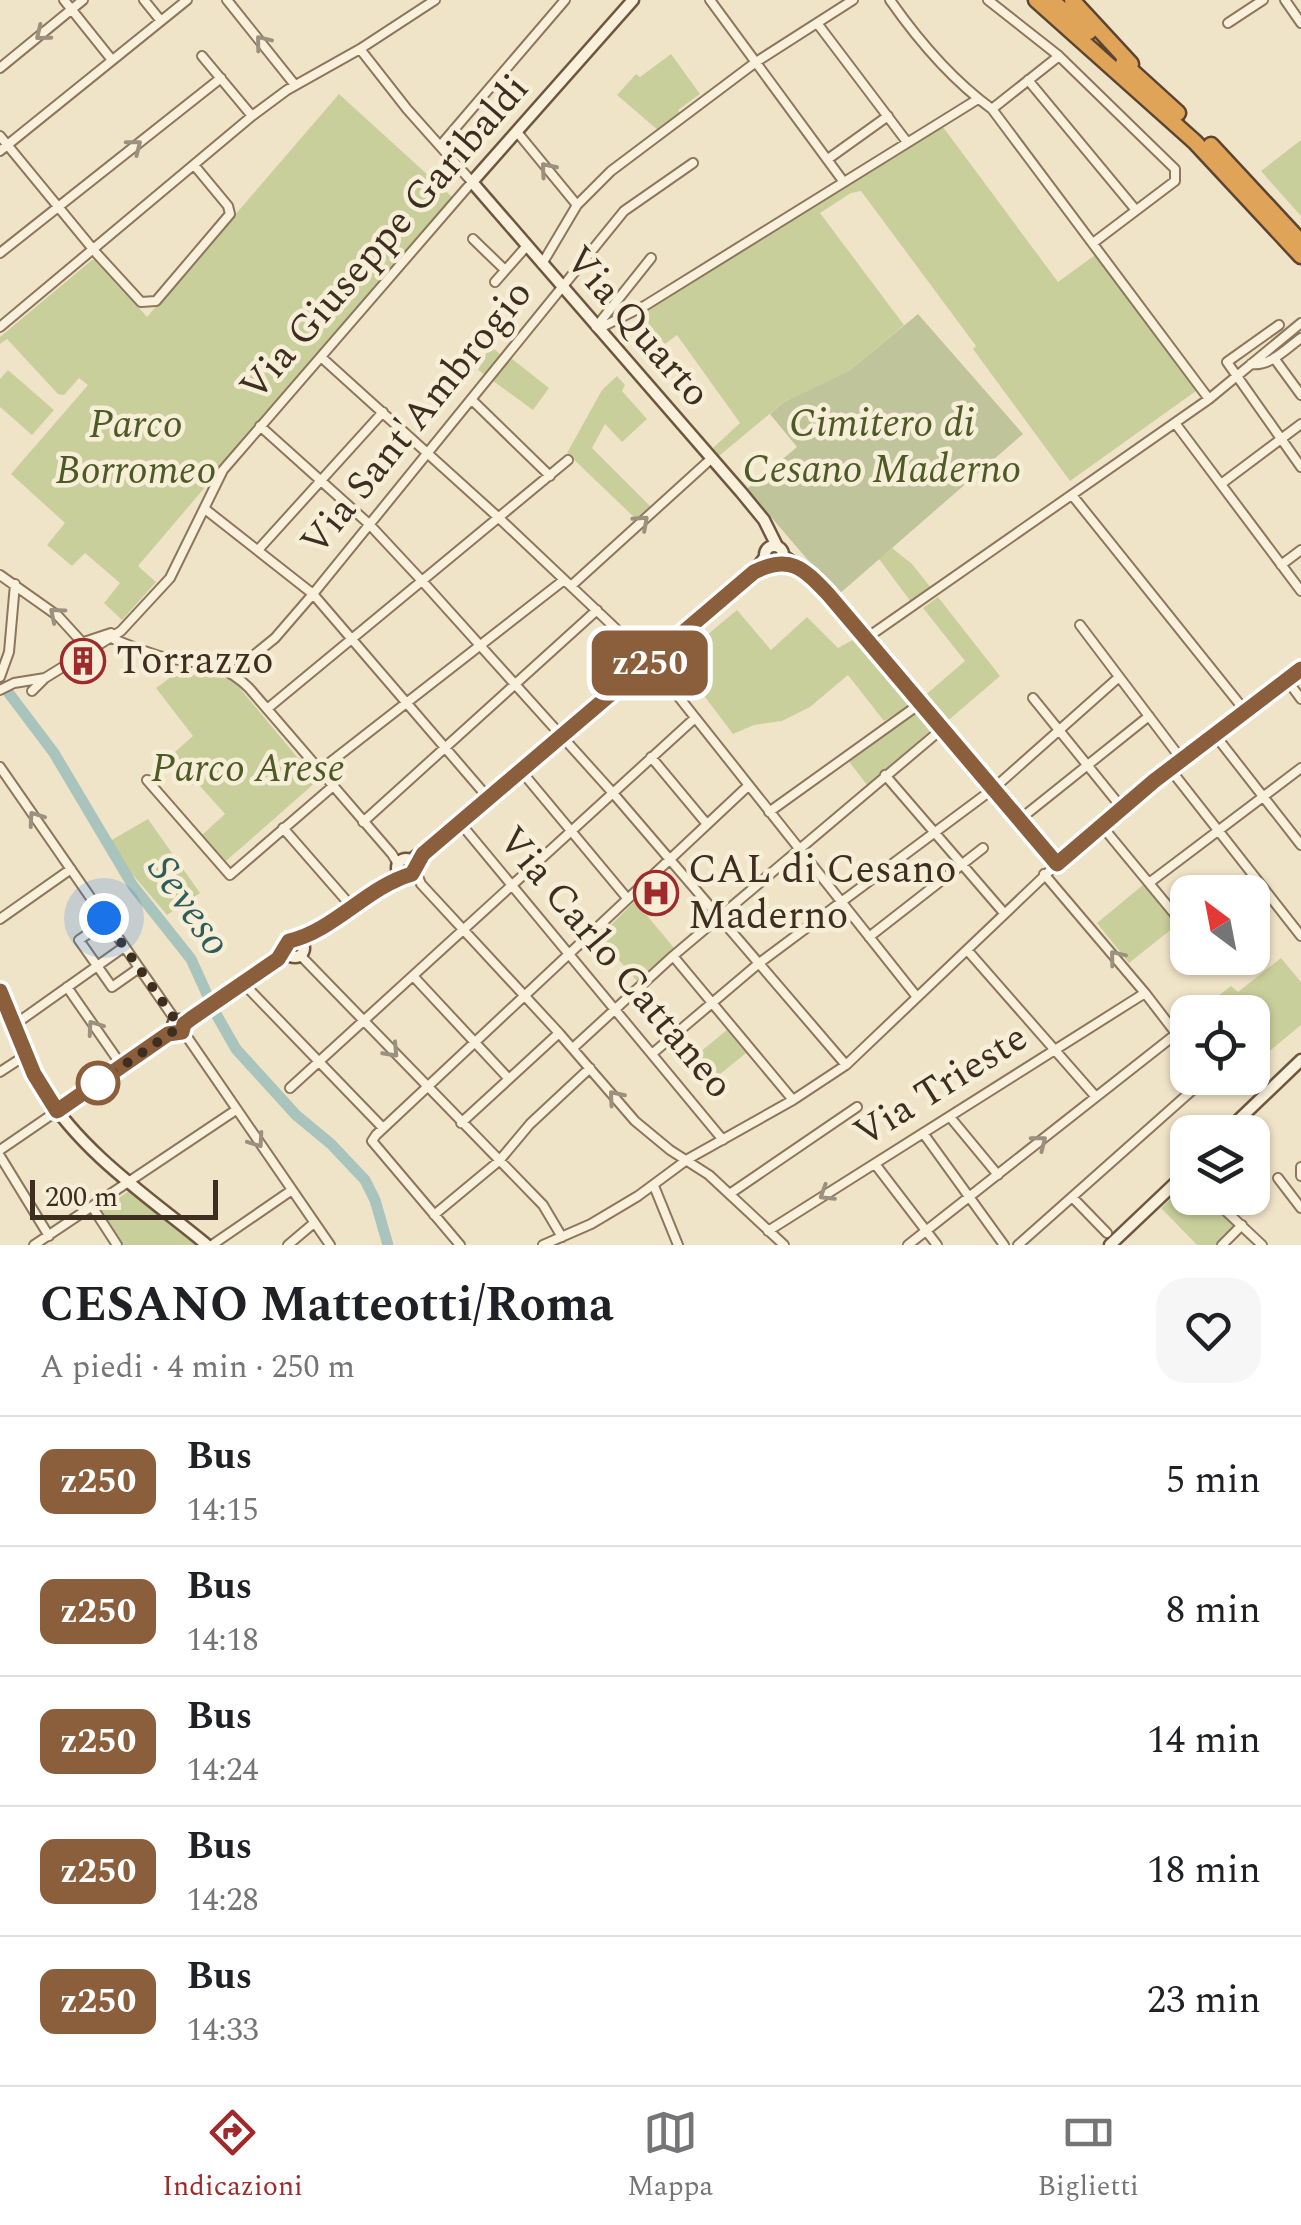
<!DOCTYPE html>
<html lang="it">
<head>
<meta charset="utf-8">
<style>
	:root { --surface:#fff; --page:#f6f6f6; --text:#202124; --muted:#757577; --line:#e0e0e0; --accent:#9e2a2b }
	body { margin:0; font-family:Spectral,serif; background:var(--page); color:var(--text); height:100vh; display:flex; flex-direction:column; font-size:38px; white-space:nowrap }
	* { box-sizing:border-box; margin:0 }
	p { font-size:32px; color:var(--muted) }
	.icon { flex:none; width:55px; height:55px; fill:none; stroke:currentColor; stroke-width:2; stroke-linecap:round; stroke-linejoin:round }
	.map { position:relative; height:1245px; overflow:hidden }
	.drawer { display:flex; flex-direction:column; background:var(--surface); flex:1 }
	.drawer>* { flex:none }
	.badge { padding:0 20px; border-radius:15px; font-size:35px; line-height:65px }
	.needle { width:65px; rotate:328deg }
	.controls { position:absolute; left:1170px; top:875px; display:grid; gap:20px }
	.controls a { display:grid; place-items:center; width:100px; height:100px; border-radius:20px; background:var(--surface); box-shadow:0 2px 8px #0004; font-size:50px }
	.scale { position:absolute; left:30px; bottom:25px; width:188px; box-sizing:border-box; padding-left:10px; border:5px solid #3d2e20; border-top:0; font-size:28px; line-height:35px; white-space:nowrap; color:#3d2e20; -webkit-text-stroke:8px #f7eed8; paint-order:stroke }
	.you { position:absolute; width:50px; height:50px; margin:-25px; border:8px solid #fff; border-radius:50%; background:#1a73e8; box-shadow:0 0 0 15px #1a73e833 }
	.map>.badge { position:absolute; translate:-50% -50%; box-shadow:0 0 0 5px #fff }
	.round { display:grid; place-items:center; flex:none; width:105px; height:105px; border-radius:30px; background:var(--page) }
	.head { display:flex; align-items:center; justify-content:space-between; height:170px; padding:0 40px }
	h1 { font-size:48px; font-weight:700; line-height:75px }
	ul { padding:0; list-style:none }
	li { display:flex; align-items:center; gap:30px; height:130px; padding:0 40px; border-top:2px solid var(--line) }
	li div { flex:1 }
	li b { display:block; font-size:38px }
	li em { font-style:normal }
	li .badge { min-width:110px; font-weight:700; text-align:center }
	.menu { display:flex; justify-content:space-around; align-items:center; height:140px; border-top:2px solid var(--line); background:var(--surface); font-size:28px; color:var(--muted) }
	.menu a { display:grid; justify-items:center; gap:5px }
	.menu .on { color:var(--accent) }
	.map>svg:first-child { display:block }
	.green { fill:#c9cf9b }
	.cemetery { fill:#bfc49a }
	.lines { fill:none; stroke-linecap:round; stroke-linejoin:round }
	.stream { stroke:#6f938a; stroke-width:2.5 }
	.river { stroke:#a9c4bc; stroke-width:11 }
	.street-casing { stroke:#8d765c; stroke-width:12 }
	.secondary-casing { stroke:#6f573f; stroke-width:15 }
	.highway-casing { stroke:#5b4430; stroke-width:19 }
	.street { stroke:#faf1dc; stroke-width:8 }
	.secondary { stroke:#faf1dc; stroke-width:10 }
	.highway { stroke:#e0a458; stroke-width:14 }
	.oneway { stroke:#9c907e }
	.line-casing { stroke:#fff; stroke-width:22 }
	.line { stroke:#8b5e3c; stroke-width:15 }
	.walk { stroke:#3d2e20; stroke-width:10; stroke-dasharray:0 18 }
	.stop-dot { fill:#fff; stroke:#8b5e3c; stroke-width:5 }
	.labels { text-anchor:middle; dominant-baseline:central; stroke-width:9; stroke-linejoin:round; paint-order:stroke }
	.street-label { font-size:40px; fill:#3d2e20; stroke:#f7eed8 }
	.park-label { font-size:40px; font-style:italic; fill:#4d5a26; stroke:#f7eed8 }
	.poi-label { font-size:40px; fill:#3d2e20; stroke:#f7eed8; text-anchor:start }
	.water-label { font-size:42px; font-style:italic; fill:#2f5d5a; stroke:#f7eed8 }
</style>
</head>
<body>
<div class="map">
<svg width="1301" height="1245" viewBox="0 0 1301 1245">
	<rect width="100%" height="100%" fill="#f0e4c8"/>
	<path class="green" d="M 671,54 L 700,94 L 678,110 L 681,114 L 659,131 L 617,95 L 636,74 L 640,77 Z
		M 339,94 L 452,197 L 138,566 L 156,582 L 122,620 L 104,603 L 120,583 L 85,553 L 72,566 L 47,545 L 65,523 L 11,474 L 88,385 L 79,378 L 64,395 L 58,394 L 7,339 L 0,344 L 0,337 L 92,260 L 97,260 L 147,317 Z
		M 943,127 L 1058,282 L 1095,255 L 1196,391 L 1070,481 L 973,349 L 976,346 L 861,191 L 851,193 L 820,213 L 904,325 L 850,370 L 784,402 L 719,456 L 713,448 L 740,423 L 677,335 L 665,344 L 637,313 L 650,308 Z
		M 1301,140 L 1301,216 L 1261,171 Z
		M 490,346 L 504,357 L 507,355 L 549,388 L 533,410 L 478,370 Z
		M 8,370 L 54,410 L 32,435 L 0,407 L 0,379 Z
		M 617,376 L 625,385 L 622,391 L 647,419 L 622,442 L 605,424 L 592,448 L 651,507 L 637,520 L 567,453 L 602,390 Z
		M 892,548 L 912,564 L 931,588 L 911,602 L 879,559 Z
		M 938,597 L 1000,676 L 944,724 L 922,698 L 965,661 L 923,608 Z
		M 737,610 L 771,650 L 807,617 L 838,648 L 856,638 L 912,704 L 884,721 L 848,675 L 810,707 L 782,721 L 754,725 L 733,734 L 677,660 Z
		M 182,669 L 233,680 L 317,781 L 226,861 L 202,835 L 225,814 L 199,785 L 191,785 L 167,759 L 193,736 L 156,688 Z
		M 919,709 L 932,729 L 867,785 L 847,759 Z
		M 148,819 L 200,893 L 167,915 L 128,869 L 110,841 Z
		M 1143,885 L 1178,924 L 1129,963 L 1097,923 Z
		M 635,901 L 674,948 L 637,981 L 599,937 Z
		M 1281,958 L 1301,982 L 1301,1025 L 1253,1065 L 1252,1012 L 1214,1012 L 1209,1003 L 1231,986 L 1238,992 Z
		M 727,1030 L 746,1053 L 713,1080 L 694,1057 Z
		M 1187,1184 L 1188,1198 L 1203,1198 L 1236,1227 L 1219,1245 L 1197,1245 L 1161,1208 Z
		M 132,1189 L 198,1245 L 123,1245 L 101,1210 Z"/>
	<path class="cemetery" d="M 918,314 L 1023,434 L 838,595 L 747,489 L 797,447 L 770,414 L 784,402 L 850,370 Z"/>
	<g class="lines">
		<path class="stream" d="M 355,272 L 397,222"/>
		<path class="river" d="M 8,692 L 54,753 L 133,886 L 191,959 L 216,1014 L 236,1049 L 296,1115 L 331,1144 L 365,1180 L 375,1200 L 388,1245"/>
		<defs>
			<path id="street" d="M 64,0 L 112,60
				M 144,0 L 161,21
				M 227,0 L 295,85
				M 710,0 L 843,181
				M 890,0 C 918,40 952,80 992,109 L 1209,399
				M 988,0 L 1059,56 L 1175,169 L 1175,181 L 1093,243
				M 1285,0 L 1301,23
				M 817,23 L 907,142
				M 1228,23 L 1263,0
				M 202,56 L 252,116
				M 0,68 L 83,0
				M 1028,80 L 1135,209
				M 992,109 L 1059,56
				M 517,132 L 577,205
				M 0,136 L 97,254 L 141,302 L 156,301 L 230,214 L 228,206 L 194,165
				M 440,146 L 565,0
				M 0,151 L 187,0
				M 828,159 L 888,116
				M 473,239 L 505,270
				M 0,253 L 221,78
				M 542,264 L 577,205 L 611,171 L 756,62 L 853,0
				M 495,282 L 525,248
				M 1279,325 L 1227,362 L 1301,467
				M 0,327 L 252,116 L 287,90 L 360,49 L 435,0
				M 596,327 L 651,258
				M 598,329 L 646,305 L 978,99
				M 321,357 L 499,518 L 651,662 L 917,997
				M 1274,358 L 1301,395
				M 1251,364 C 1270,367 1287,348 1301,338
				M 472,400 L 550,476
				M 1175,423 L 1301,591
				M 260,426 L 369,524 L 423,582 L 612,792 L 846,1065
				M 1221,484 L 1301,424
				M 1072,495 L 1246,712
				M 205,509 L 313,594 L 490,800
				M 258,550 L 383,412
				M 1281,565 L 1301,550
				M 0,575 L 58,616 L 90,651
				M 571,586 L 712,458
				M 1080,625 L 1182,760
				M 868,637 L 1209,399 L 1301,323
				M 111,638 C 128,645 145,652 163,657 C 199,665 221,660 249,688 L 392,854 L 398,864
				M 84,642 L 111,633
				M 232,673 L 275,638 L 313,594 L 624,211 L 693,163
				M 0,677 L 9,652 L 15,584
				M 1287,680 L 1301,699
				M 0,690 L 14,683 L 45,678
				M 32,691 L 45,678 L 121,631 L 170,578 L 223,470 L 472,182 L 407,109 L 360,49
				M 1033,698 L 1122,808
				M 267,709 L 568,460
				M 1215,735 L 1301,845
				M 651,757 L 706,823
				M 0,767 L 176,1021
				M 1170,769 L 1301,936
				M 319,771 L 564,580
				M 522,772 L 627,898
				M 885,775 L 1004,913
				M 147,780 L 230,875 L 332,787
				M 769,812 L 921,703
				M 1019,820 L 1149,716
				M 363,822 L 597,610
				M 461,824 L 723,1140
				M 1101,825 L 1177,917
				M 283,828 L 352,907
				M 415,869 L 421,884 L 559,1033 L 635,1121 L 670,1150 L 709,1175 L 784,1245
				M 1044,874 L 1145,993 L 1188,1049
				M 1149,883 L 1301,768
				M 0,919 L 71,869
				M 107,921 L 79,940 L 112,987 L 139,968
				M 869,937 L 983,848
				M 968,951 L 1096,1097
				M 300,955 L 543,1205 L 562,1237
				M 673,956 L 793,1100
				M 414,977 L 509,1079
				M 243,983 L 383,1128
				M 67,987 L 122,1066
				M 14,1025 L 124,947
				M 183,1031 L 330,1245
				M 573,1048 L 673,956 L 943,728
				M 653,1053 L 758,964 L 993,789 L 1119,677
				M 0,1072 L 26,1055
				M 290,1088 L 695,718
				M 950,1117 L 998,1175
				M 461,1123 L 559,1033
				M 923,1133 L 1004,1245
				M 0,1150 L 57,1111
				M 0,1156 L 49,1236
				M 875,1164 L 937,1245
				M 1301,1167 L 1301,1176
				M 1278,1178 L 1301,1208
				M 654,1186 L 678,1245
				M 731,1193 L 857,1107
				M 1073,1198 L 1107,1233
				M 1212,1198 L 1262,1245
				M 93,1208 L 117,1245
				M 434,1215 L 499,1161 L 530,1124 L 590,1068
				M 768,1231 L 1145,993
				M 34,1245 L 236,1110
				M 212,1245 L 292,1190
				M 288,1245 L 314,1223
				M 460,1245 L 372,1141 L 376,1135 L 748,786
				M 543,1245 L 591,1224 L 638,1196 L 688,1159 L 793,1100 L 846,1065 L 1057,864
				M 908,1245 L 1176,1034
				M 1018,1245 L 1206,1078
				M 1222,1245 L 1242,1225"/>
			<path id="secondary" d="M 633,0 L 472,182 L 741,492 L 764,520 L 777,546
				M765 555a9 9 0 1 1 18 0a9 9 0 1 1-18 0Z
				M 784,556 L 811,576 L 868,637 L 1057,864 L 1154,781 L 1301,669
				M397 868a9 9 0 1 1 18 0a9 9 0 1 1-18 0Z
				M 411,860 L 490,800 L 754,572 L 765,557
				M 298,939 L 313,934 L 390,880 L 403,876
				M286 948a9 9 0 1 1 18 0a9 9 0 1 1-18 0Z
				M 0,991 C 13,1024 25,1060 44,1091 C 83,1154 150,1198 207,1245
				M173 1026a6 6 0 1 1 12 0a6 6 0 1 1-12 0Z
				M 185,1023 L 277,959 L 286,946
				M 57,1111 L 175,1031
				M 1226,1132 L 1301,1060
				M 1110,1245 L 1188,1171"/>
			<path id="highway" d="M 1036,0 L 1195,142 L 1301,256
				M 1051,0 L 1089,32
				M 1072,0 L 1131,64
				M 1123,63 L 1178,113
				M 1211,145 L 1301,242"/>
		</defs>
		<use href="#street" class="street-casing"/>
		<use href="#secondary" class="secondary-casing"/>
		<use href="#highway" class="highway-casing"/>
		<use href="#street" class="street"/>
		<use href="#secondary" class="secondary"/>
		<use href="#highway" class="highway"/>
	</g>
	<defs><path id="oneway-chevron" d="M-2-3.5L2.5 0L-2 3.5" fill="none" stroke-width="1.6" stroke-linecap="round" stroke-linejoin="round" transform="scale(2.5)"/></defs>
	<g class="oneway">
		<use href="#oneway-chevron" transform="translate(42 34) rotate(141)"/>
		<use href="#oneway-chevron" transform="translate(262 42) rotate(-129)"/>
		<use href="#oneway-chevron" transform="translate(135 146) rotate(-38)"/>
		<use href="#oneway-chevron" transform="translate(547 169) rotate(-130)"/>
		<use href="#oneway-chevron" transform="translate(642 522) rotate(-42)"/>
		<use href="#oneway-chevron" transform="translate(56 614) rotate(-140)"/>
		<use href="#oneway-chevron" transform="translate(35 818) rotate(-125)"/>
		<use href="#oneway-chevron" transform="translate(1116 957) rotate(-129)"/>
		<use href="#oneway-chevron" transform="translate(94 1027) rotate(-125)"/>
		<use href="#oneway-chevron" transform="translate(392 1051) rotate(47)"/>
		<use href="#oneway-chevron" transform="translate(615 1097) rotate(-130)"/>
		<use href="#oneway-chevron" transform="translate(257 1141) rotate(55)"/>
		<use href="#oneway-chevron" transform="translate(1040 1142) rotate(-38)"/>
		<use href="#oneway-chevron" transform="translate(826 1194) rotate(148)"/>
	</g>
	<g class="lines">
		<defs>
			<path id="line" d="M 0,991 L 34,1074 L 57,1111 L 168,1034 L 182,1032 L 184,1024 L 192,1018 L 278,959 L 289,941 C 335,930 367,887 412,874 L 423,854 L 754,572 C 790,554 803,568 828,594 L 1057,864 L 1154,781 L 1301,669"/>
		</defs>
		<use href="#line" class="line-casing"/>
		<use href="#line" class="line"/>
		<path class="walk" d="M 98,1083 L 175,1030 L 176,1021 L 104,918"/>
	</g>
	<defs>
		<symbol id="building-ring" viewBox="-11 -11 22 22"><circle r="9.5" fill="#f7eed8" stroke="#9e2a2b" stroke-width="1.5"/><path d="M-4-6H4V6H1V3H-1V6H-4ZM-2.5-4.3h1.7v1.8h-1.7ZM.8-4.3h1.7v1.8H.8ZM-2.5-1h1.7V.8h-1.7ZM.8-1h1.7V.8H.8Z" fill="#9e2a2b"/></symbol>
		<symbol id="hospital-ring" viewBox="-11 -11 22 22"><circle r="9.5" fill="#f7eed8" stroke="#9e2a2b" stroke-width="1.5"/><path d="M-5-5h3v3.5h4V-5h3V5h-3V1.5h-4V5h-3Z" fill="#9e2a2b"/></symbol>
	</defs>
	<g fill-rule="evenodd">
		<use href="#building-ring" x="58" y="636" width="50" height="50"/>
		<use href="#hospital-ring" x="631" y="868" width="50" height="50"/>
	</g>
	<circle class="stop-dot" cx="98" cy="1083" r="20"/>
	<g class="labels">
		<g class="street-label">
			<text transform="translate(385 238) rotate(-49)">Via Giuseppe Garibaldi</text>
			<text transform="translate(637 327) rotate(49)">Via Quarto</text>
			<text transform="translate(417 418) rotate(-51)">Via Sant'Ambrogio</text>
			<text transform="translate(615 963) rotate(50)">Via Carlo Cattaneo</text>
			<text transform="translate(941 1086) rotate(-32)">Via Trieste</text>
		</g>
		<g class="park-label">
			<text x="882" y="424">Cimitero di<tspan x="882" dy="46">Cesano Maderno</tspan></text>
			<text x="136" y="425">Parco<tspan x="136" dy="46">Borromeo</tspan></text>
			<text x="248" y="769">Parco Arese</text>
		</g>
		<g class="poi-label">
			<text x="116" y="661">Torrazzo</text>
			<text x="688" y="870">CAL di Cesano<tspan x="688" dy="46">Maderno</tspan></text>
		</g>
		<g class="water-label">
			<text transform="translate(189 906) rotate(55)">Seveso</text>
		</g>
	</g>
</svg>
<div class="controls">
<a><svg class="needle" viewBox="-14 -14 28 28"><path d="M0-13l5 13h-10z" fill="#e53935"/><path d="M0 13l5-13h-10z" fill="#757577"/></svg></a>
<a><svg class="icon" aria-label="locate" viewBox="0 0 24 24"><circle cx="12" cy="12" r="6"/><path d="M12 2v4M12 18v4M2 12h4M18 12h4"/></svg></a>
<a><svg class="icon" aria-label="layers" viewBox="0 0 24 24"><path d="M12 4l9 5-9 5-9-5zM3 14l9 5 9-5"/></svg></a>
</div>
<div class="scale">200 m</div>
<div class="you" style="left:104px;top:918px"></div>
<b class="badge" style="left:650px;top:663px;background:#8b5e3c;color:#fff">z250</b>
</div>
<section class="drawer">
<div class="head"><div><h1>CESANO Matteotti/Roma</h1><p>A piedi · 4 min · 250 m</p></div><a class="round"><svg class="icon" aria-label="heart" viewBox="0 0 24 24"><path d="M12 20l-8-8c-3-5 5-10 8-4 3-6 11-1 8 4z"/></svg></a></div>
<ul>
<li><span class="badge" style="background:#8b5e3c;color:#fff">z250</span><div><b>Bus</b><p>14:15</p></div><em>5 min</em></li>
<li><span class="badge" style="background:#8b5e3c;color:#fff">z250</span><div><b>Bus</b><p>14:18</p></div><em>8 min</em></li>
<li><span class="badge" style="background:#8b5e3c;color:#fff">z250</span><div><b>Bus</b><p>14:24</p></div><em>14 min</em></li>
<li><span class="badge" style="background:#8b5e3c;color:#fff">z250</span><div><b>Bus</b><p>14:28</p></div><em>18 min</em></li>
<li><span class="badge" style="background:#8b5e3c;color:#fff">z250</span><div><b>Bus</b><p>14:33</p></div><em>23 min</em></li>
</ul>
</section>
<nav class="menu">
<a class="on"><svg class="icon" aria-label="directions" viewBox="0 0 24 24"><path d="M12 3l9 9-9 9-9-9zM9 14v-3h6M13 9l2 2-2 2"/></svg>Indicazioni</a>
<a><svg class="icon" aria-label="map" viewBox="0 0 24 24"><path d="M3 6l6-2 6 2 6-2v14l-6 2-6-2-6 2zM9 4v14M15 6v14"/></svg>Mappa</a>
<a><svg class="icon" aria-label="tickets" viewBox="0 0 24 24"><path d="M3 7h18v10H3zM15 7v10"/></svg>Biglietti</a>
</nav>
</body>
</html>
